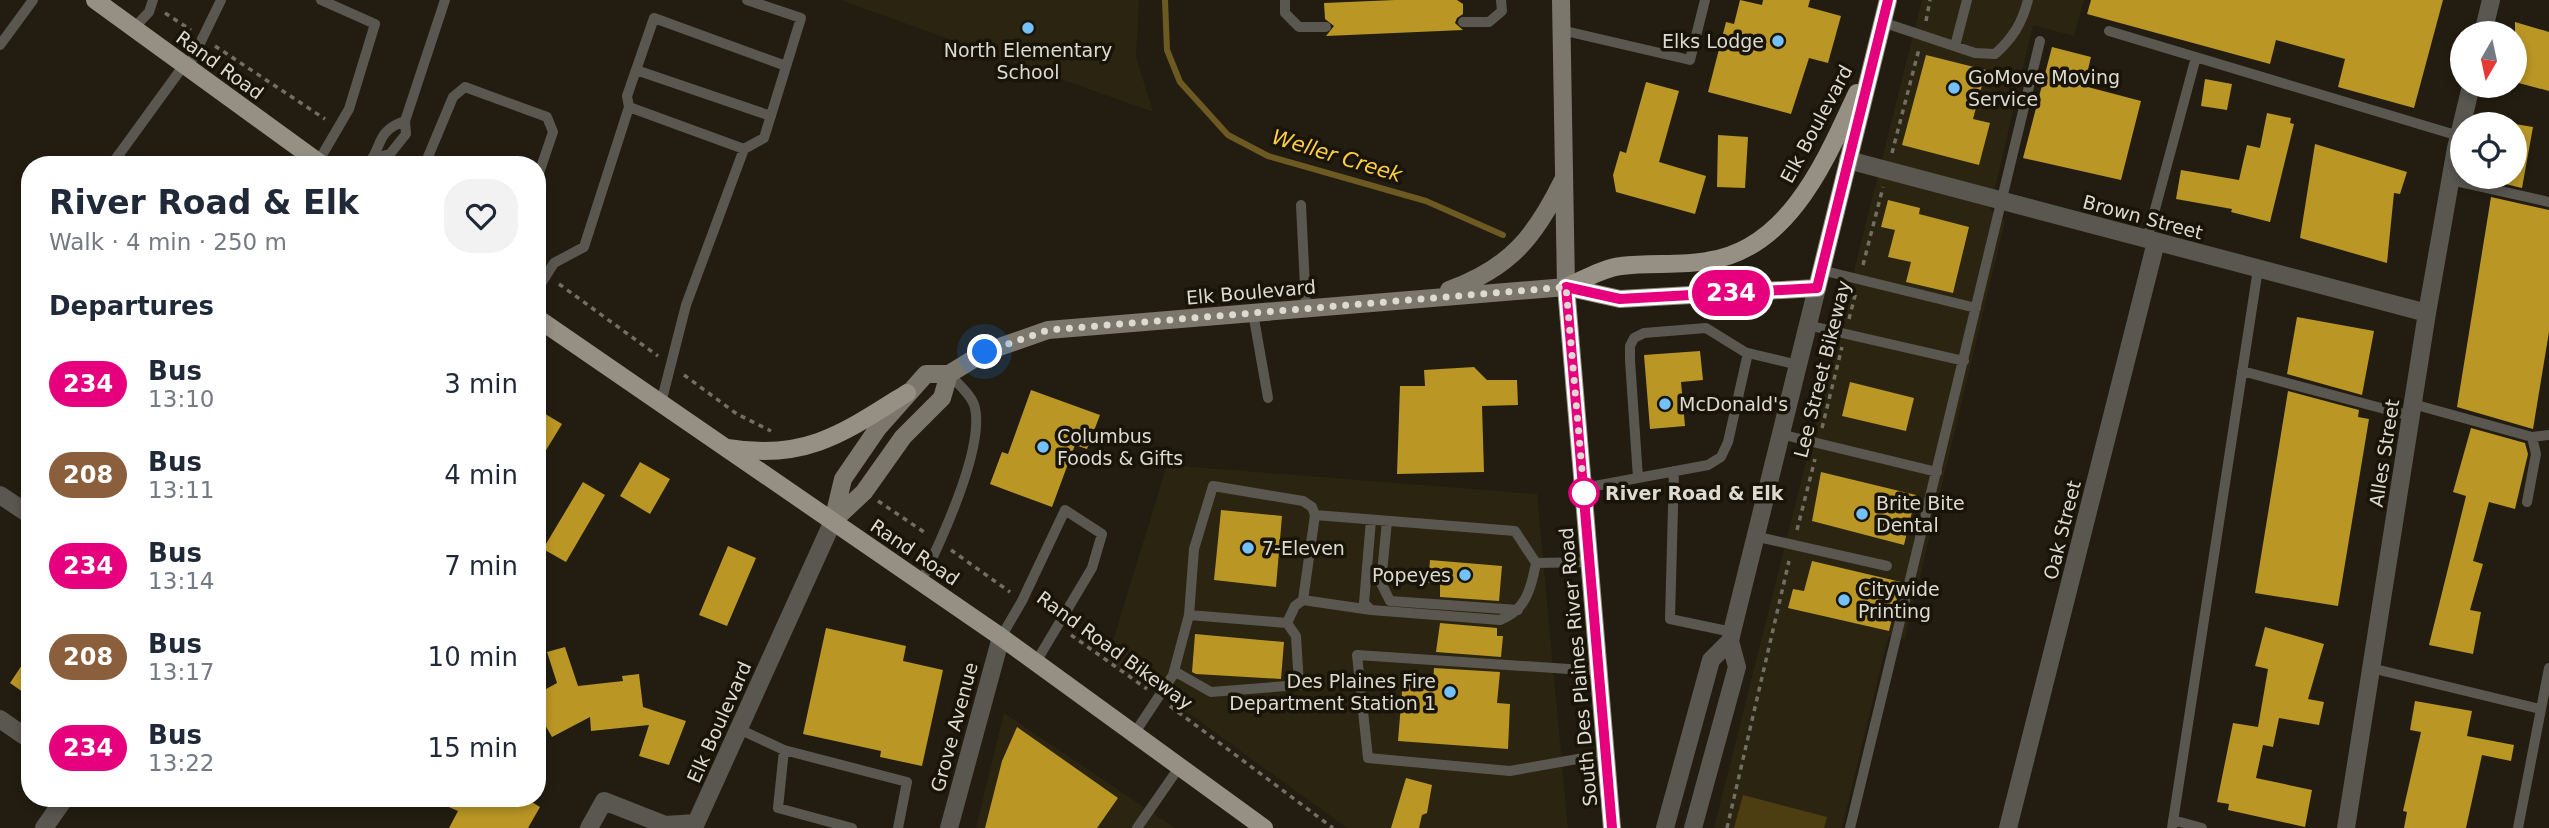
<!DOCTYPE html>
<html lang="en">
<head>
<meta charset="utf-8">
<style>
	:root { --surface:#fff; --page:#f2f2f3; --text:#1f2937; --muted:#747a83 }
	body { margin:0; font-family:"DejaVu Sans",sans-serif; background:var(--page); color:var(--text); height:100vh; display:flex; flex-direction:column; font-size:26px; white-space:nowrap }
	* { box-sizing:border-box; margin:0 }
	p { font-size:23px; color:var(--muted) }
	.icon { flex:none; width:38px; height:38px; fill:none; stroke:currentColor; stroke-width:2; stroke-linecap:round; stroke-linejoin:round }
	.map { position:relative; flex:1; overflow:hidden }
	.panel { position:absolute; left:21px; top:156px; width:525px; height:651px; display:flex; flex-direction:column; background:var(--surface); border-radius:28px; box-shadow:0 4px 10px #0003 }
	.panel>* { flex:none }
	.badge { padding:0 14px; border-radius:23px; font-size:24px; line-height:46px }
	.needle { width:46px; rotate:189deg }
	.controls { position:absolute; left:2450px; top:21px; display:grid; gap:14px }
	.controls a { display:grid; place-items:center; width:77px; height:77px; border-radius:50%; background:var(--surface); box-shadow:0 4px 10px #0003; font-size:35px }
	.you { position:absolute; width:35px; height:35px; margin:-18px; border:5px solid #fff; border-radius:50%; background:#1a73e8; box-shadow:0 0 0 10px #1a73e833 }
	.map>.badge { position:absolute; translate:-50% -50%; box-shadow:0 0 0 4px #fff }
	h2 { padding:0 28px; font-size:26px; line-height:63px }
	.round { display:grid; place-items:center; flex:none; width:74px; height:74px; border-radius:28px; background:var(--page) }
	.overview { display:flex; align-items:center; justify-content:space-between; height:119px; padding:0 28px }
	h1 { font-size:33px; font-weight:800; line-height:52px }
	ul { padding:0; list-style:none }
	li { display:flex; align-items:center; gap:21px; height:91px; padding:0 28px }
	li div { flex:1 }
	li b { display:block; font-size:26px }
	li em { font-style:normal }
	li .badge { min-width:77px; font-weight:700; text-align:center }
	.map>svg:first-child { display:block }
	.built { fill:#2b2410 }
	.green { fill:#4d3e12 }
	.lines { fill:none; stroke-linecap:round; stroke-linejoin:round }
	.stream { stroke:#6d5a23; stroke-width:6 }
	.building { fill:#ba9625 }
	.path { stroke:#736e63; stroke-width:3.5; stroke-dasharray:5 5; stroke-linecap:butt }
	.lane { stroke:#595750; stroke-width:10 }
	.street { stroke:#595750; stroke-width:18 }
	.secondary { stroke:#7b776d; stroke-width:18 }
	.primary { stroke:#959083; stroke-width:18 }
	.line-casing { stroke:#fff; stroke-width:16 }
	.line { stroke:#e6007e; stroke-width:10 }
	.walk { stroke:#dddad1; stroke-width:7; stroke-dasharray:0 12.6 }
	.poi-dot { fill:#73c1f6; stroke:#191408; stroke-width:2.5 }
	.stop-dot { fill:#fff; stroke:#e6007e; stroke-width:3.5 }
	.labels { text-anchor:middle; dominant-baseline:central; stroke-width:7; stroke-linejoin:round; paint-order:stroke }
	.poi-label { font-size:19px; fill:#dddad1; stroke:#191408; text-anchor:start }
	.street-label { font-size:19px; fill:#dddad1; stroke:#191408 }
	.stop-label { font-size:19px; font-weight:bold; fill:#dddad1; stroke:#191408; text-anchor:start }
	.water-label { font-size:21px; font-style:italic; fill:#fecf40; stroke:#191408 }
</style>
</head>
<body>
<div class="map">
<svg width="2549" height="828" viewBox="0 0 2549 828">
	<rect width="100%" height="100%" fill="#221d10"/>
	<path class="built" d="M 840,0 L 1139,0 L 1136,57 L 1153,112 Z
		M 1922,0 L 2084,0 L 2074,36 L 2033,25 L 1990,210 L 2005,221 L 1905,639 L 1888,637 L 1842,828 L 1714,828 Z
		M 1167,465 L 1537,494 L 1568,828 L 1347,828 L 1191,715 L 1107,660 Z
		M 1004,713 L 1175,828 L 976,828 Z"/>
	<path class="green" d="M 1743,795 L 1827,817 L 1824,828 L 1734,828 Z"/>
	<g class="lines">
		<path class="stream" d="M 1165,0 L 1167,50 L 1180,82 L 1228,135 L 1268,156 L 1426,201 L 1503,235"/>
	</g>
	<path class="building" d="M 1395,0 L 1457,0 L 1463,4 L 1463,14 L 1457,18 L 1455,23 L 1463,30 L 1326,36 L 1334,26 L 1325,19 L 1324,3 Z
		M 1740,0 L 1762,5 L 1763,0 L 1810,0 L 1808,7 L 1841,16 L 1828,63 L 1809,58 L 1791,114 L 1708,92 L 1726,22 L 1734,24 Z
		M 2091,0 L 2443,0 L 2414,108 L 2338,87 L 2345,59 L 2276,40 L 2270,64 L 2087,14 Z
		M 2515,22 L 2549,32 L 2549,91 L 2515,82 Z
		M 2052,47 L 2091,57 L 2084,86 L 2141,101 L 2121,180 L 2023,158 Z
		M 1926,55 L 1986,70 L 1973,119 L 1990,123 L 1979,165 L 1902,145 Z
		M 2205,79 L 2232,84 L 2227,110 L 2201,106 Z
		M 1646,82 L 1679,91 L 1659,162 L 1706,176 L 1695,214 L 1616,192 L 1613,175 L 1620,151 L 1626,153 Z
		M 2267,113 L 2291,118 L 2290,123 L 2294,124 L 2270,222 L 2231,212 L 2232,209 L 2176,199 L 2181,170 L 2239,180 L 2247,145 L 2260,148 Z
		M 2515,124 L 2533,127 L 2522,188 L 2493,181 L 2494,177 L 2515,177 Z
		M 1718,135 L 1748,137 L 1745,188 L 1717,187 Z
		M 2315,144 L 2407,172 L 2400,194 L 2394,193 L 2387,263 L 2300,238 Z
		M 2491,197 L 2549,210 L 2549,332 L 2533,429 L 2457,407 Z
		M 1888,200 L 1920,208 L 1919,214 L 1969,227 L 1953,293 L 1906,282 L 1911,262 L 1888,257 L 1895,230 L 1881,227 Z
		M 2297,317 L 2374,331 L 2362,395 L 2287,374 Z
		M 1700,351 L 1703,380 L 1681,382 L 1685,426 L 1650,429 L 1644,355 Z
		M 1474,367 L 1487,380 L 1517,380 L 1518,405 L 1482,406 L 1484,472 L 1397,474 L 1400,386 L 1425,386 L 1424,370 Z
		M 1850,382 L 1914,398 L 1906,431 L 1842,416 Z
		M 1031,390 L 1100,415 L 1087,449 L 1075,445 L 1052,507 L 990,484 L 1002,452 L 1008,454 Z
		M 2288,391 L 2359,410 L 2358,417 L 2369,419 L 2338,606 L 2255,593 Z
		M 537,409 L 562,424 L 537,465 Z
		M 2471,428 L 2525,443 L 2528,454 L 2515,509 L 2489,502 L 2473,561 L 2483,564 L 2470,610 L 2481,612 L 2473,654 L 2429,645 L 2466,496 L 2453,492 Z
		M 640,462 L 670,479 L 650,514 L 620,496 Z
		M 1821,472 L 1916,495 L 1904,545 L 1812,521 Z
		M 583,482 L 605,495 L 566,562 L 543,549 Z
		M 1221,510 L 1282,516 L 1276,587 L 1214,580 Z
		M 728,546 L 756,558 L 727,626 L 699,615 Z
		M 1430,560 L 1502,566 L 1499,601 L 1440,597 L 1440,584 L 1428,583 Z
		M 1812,561 L 1901,582 L 1889,631 L 1788,608 L 1793,589 L 1804,591 Z
		M 1440,623 L 1497,628 L 1497,636 L 1503,636 L 1501,657 L 1436,652 Z
		M 2265,627 L 2324,644 L 2308,699 L 2324,702 L 2319,725 L 2279,718 L 2273,747 L 2263,745 L 2256,778 L 2312,790 L 2305,827 L 2228,810 L 2229,804 L 2217,802 L 2233,723 L 2258,727 L 2268,669 L 2255,666 Z
		M 826,628 L 906,646 L 903,661 L 943,670 L 922,766 L 880,757 L 881,751 L 803,734 Z
		M 1195,634 L 1284,642 L 1281,679 L 1196,674 L 1192,672 Z
		M 565,647 L 578,686 L 623,681 L 622,676 L 639,674 L 643,707 L 686,721 L 669,765 L 639,756 L 649,725 L 591,731 L 590,717 L 552,737 L 537,711 L 537,694 L 557,683 L 547,652 Z
		M 30,653 L 30,697 L 10,683 Z
		M 1434,668 L 1500,672 L 1497,703 L 1510,704 L 1508,749 L 1398,741 L 1403,680 L 1433,682 Z
		M 2415,701 L 2472,711 L 2467,736 L 2514,745 L 2511,761 L 2482,755 L 2466,828 L 2404,828 L 2407,812 L 2403,811 L 2421,732 L 2410,730 Z
		M 1017,727 L 1118,798 L 1097,828 L 985,828 L 1002,761 Z
		M 1406,778 L 1432,785 L 1427,813 L 1422,815 L 1419,828 L 1391,828 Z
		M 428,798 L 525,798 L 540,807 L 528,828 L 449,828 L 458,811 Z"/>
	<g class="lines">
		<path class="path" d="M 165,13 L 191,30
			M 1926,21 L 1930,0
			M 215,46 L 325,119
			M 1892,153 L 1919,49
			M 1863,265 L 1883,187
			M 559,284 L 658,356
			M 1849,319 L 1856,292
			M 684,375 L 737,414 L 771,431
			M 1822,428 L 1842,347
			M 878,501 L 927,534
			M 1797,530 L 1815,459
			M 951,550 L 1010,592
			M 1071,635 L 1147,689
			M 1170,706 L 1333,828
			M 1727,828 L 1789,561"/>
		<path class="lane" d="M 1285,0 L 1285,13 L 1299,27 L 1326,27
			M 1463,22 L 1489,22 L 1502,11 L 1501,0
			M 1882,22 L 1975,53 L 1995,54 C 2013,38 2022,23 2028,0
			M 134,28 L 149,12 L 153,0
			M 1561,30 L 1690,60 L 1705,0
			M 2109,31 L 2459,136
			M 0,45 L 33,0
			M 1955,46 L 1967,0
			M 188,68 L 221,0
			M 636,70 L 771,116
			M 629,107 L 744,149 L 686,305 L 661,403
			M 744,149 L 764,138 L 801,18 L 747,0
			M 374,158 L 390,154 L 406,134 L 405,121 L 445,0
			M 318,162 L 349,109 L 375,24 L 321,0
			M 112,164 L 184,65
			M 368,164 C 383,147 375,131 405,121
			M 425,164 L 453,97 L 465,87 L 547,117 L 553,132 L 537,179
			M 2451,180 L 2549,202
			M 1301,205 L 1306,308
			M 2147,239 L 2196,57
			M 1821,270 L 1976,308
			M 537,290 L 554,263 L 584,247 L 629,107 L 627,96 L 654,18 L 786,66
			M 1253,313 L 1268,398
			M 1807,325 L 1964,361
			M 2242,371 L 2411,416
			M 2413,404 L 2532,437 L 2549,435
			M 1780,434 L 1937,472
			M 1674,471 L 1670,619 L 1732,632
			M 1638,478 L 1630,360 L 1630,346 L 1634,338 L 1644,333 L 1706,328 L 1748,354
			M 1584,488 L 1708,465 L 1721,457 L 1728,442 L 1748,353 L 1798,365
			M 2527,502 L 2536,454 L 2532,437
			M 1387,521 L 1381,583 L 1390,601 L 1518,610
			M 1754,536 L 1887,566
			M 1536,563 L 1590,562
			M 921,582 C 940,543 984,449 975,408 C 973,396 957,383 949,374
			M 1303,600 L 1315,515 L 1312,507 L 1303,501 L 1213,486 L 1194,549 L 1189,615 L 1287,623 L 1295,606 L 1303,600 L 1371,610 L 1500,620 C 1526,610 1531,589 1536,563 L 1515,531 L 1315,515
			M 1371,610 L 1364,603 L 1371,520
			M 1001,637 L 1022,601 L 1065,510 L 1102,534 L 1092,568 L 1036,662
			M 2371,668 L 2540,709
			M 1174,671 L 1211,692 L 1299,685 L 1296,636 L 1287,623
			M 1599,671 L 1357,655 L 1368,758 L 1510,771 L 1606,754
			M 739,729 L 784,750 L 778,808 L 852,828
			M 1134,734 L 1173,675 L 1189,615
			M 784,750 L 907,782 L 898,828
			M 2173,820 L 2202,828
			M 1137,828 L 1180,766
			M 1850,828 L 2040,41
			M 2172,828 L 2258,269
			M 2518,828 L 2549,668"/>
		<path class="street" d="M 2483,33 L 2491,0
			M 1848,160 L 2427,313
			M 0,495 L 30,515
			M 0,719 L 30,740
			M 44,828 L 65,798
			M 589,828 L 604,801 L 665,825 L 696,823 L 833,521
			M 949,828 L 1001,637
			M 1665,828 L 1711,660 L 1730,641 L 1732,632 L 1817,288
			M 1693,828 L 1737,667 L 1730,641
			M 2008,828 L 2156,242
			M 2346,828 L 2427,313 L 2456,148 L 2471,86"/>
		<path class="secondary" d="M 1449,290 C 1510,268 1535,237 1563,180
			M 833,521 L 843,479 L 878,428 L 926,374 L 949,374 L 985,352 L 1048,330 L 1566,287 L 1561,0
			M 833,521 L 864,492 L 903,437 L 942,398 L 949,374"/>
		<path class="primary" d="M 95,0 L 321,164
			M 1566,287 L 1620,299 L 1817,288 L 1888,0
			M 1566,287 L 1612,828
			M 1566,287 C 1583,280 1603,268 1621,266 C 1649,262 1679,266 1707,261 C 1790,249 1826,159 1857,93
			M 537,318 L 1001,637 L 1264,828
			M 729,448 C 806,461 845,432 907,393"/>
	</g>
	<g class="lines">
		<defs>
			<path id="line" d="M 1612,828 L 1566,287 L 1620,299 L 1817,288 L 1888,0"/>
		</defs>
		<use href="#line" class="line-casing"/>
		<use href="#line" class="line"/>
		<path class="walk" d="M 985,352 L 1048,330 L 1566,287 L 1584,493"/>
	</g>
	<g class="poi-dot">
		<circle cx="1028" cy="28" r="7"/>
		<circle cx="1778" cy="41" r="7"/>
		<circle cx="1954" cy="88" r="7"/>
		<circle cx="1665" cy="404" r="7"/>
		<circle cx="1043" cy="447" r="7"/>
		<circle cx="1862" cy="514" r="7"/>
		<circle cx="1248" cy="548" r="7"/>
		<circle cx="1465" cy="575" r="7"/>
		<circle cx="1844" cy="600" r="7"/>
		<circle cx="1450" cy="692" r="7"/>
	</g>
	<circle class="stop-dot" cx="1584" cy="493" r="14"/>
	<g class="labels">
		<g class="poi-label">
			<text x="1764" y="41" text-anchor="end">Elks Lodge</text>
			<text x="1028" y="50" text-anchor="middle">North Elementary<tspan x="1028" dy="22">School</tspan></text>
			<text x="1968" y="77">GoMove Moving<tspan x="1968" dy="22">Service</tspan></text>
			<text x="1679" y="404">McDonald's</text>
			<text x="1057" y="436">Columbus<tspan x="1057" dy="22">Foods &amp; Gifts</tspan></text>
			<text x="1876" y="503">Brite Bite<tspan x="1876" dy="22">Dental</tspan></text>
			<text x="1262" y="548">7-Eleven</text>
			<text x="1451" y="575" text-anchor="end">Popeyes</text>
			<text x="1858" y="589">Citywide<tspan x="1858" dy="22">Printing</tspan></text>
			<text x="1436" y="681" text-anchor="end">Des Plaines Fire<tspan x="1436" dy="22">Department Station 1</tspan></text>
		</g>
		<g class="street-label">
			<text transform="translate(220 65) rotate(36)">Rand Road</text>
			<text transform="translate(1816 124) rotate(-62)">Elk Boulevard</text>
			<text transform="translate(2143 217) rotate(15)">Brown Street</text>
			<text transform="translate(1251 292) rotate(-5)">Elk Boulevard</text>
			<text transform="translate(1822 369) rotate(-76)">Lee Street Bikeway</text>
			<text transform="translate(2384 453) rotate(-81)">Alles Street</text>
			<text transform="translate(2062 530) rotate(-76)">Oak Street</text>
			<text transform="translate(915 552) rotate(34)">Rand Road</text>
			<text transform="translate(1115 650) rotate(36)">Rand Road Bikeway</text>
			<text transform="translate(1578 667) rotate(-95)">South Des Plaines River Road</text>
			<text transform="translate(719 722) rotate(-66)">Elk Boulevard</text>
			<text transform="translate(954 727) rotate(-75)">Grove Avenue</text>
		</g>
		<g class="stop-label">
			<text x="1605" y="493">River Road &amp; Elk</text>
		</g>
		<g class="water-label">
			<text transform="translate(1337 156) rotate(17)">Weller Creek</text>
		</g>
	</g>
</svg>
<div class="controls">
<a><svg class="needle" viewBox="-14 -14 28 28"><path d="M0-13l5 13h-10z" fill="#e53935"/><path d="M0 13l5-13h-10z" fill="#747a83"/></svg></a>
<a><svg class="icon" aria-label="locate" viewBox="0 0 24 24"><circle cx="12" cy="12" r="6"/><path d="M12 2v4M12 18v4M2 12h4M18 12h4"/></svg></a>
</div>
<div class="you" style="left:985px;top:352px"></div>
<b class="badge" style="left:1731px;top:293px;background:#e6007e;color:#fff">234</b>
<section class="panel">
<div class="overview"><div><h1>River Road &amp; Elk</h1><p>Walk · 4 min · 250 m</p></div><a class="round"><svg class="icon" aria-label="heart" viewBox="0 0 24 24"><path d="M12 20l-8-8c-3-5 5-10 8-4 3-6 11-1 8 4z"/></svg></a></div>
<h2>Departures</h2>
<ul>
<li><span class="badge" style="background:#e6007e;color:#fff">234</span><div><b>Bus</b><p>13:10</p></div><em>3 min</em></li>
<li><span class="badge" style="background:#8b5e3c;color:#fff">208</span><div><b>Bus</b><p>13:11</p></div><em>4 min</em></li>
<li><span class="badge" style="background:#e6007e;color:#fff">234</span><div><b>Bus</b><p>13:14</p></div><em>7 min</em></li>
<li><span class="badge" style="background:#8b5e3c;color:#fff">208</span><div><b>Bus</b><p>13:17</p></div><em>10 min</em></li>
<li><span class="badge" style="background:#e6007e;color:#fff">234</span><div><b>Bus</b><p>13:22</p></div><em>15 min</em></li>
</ul>
</section>
</div>
</body>
</html>
